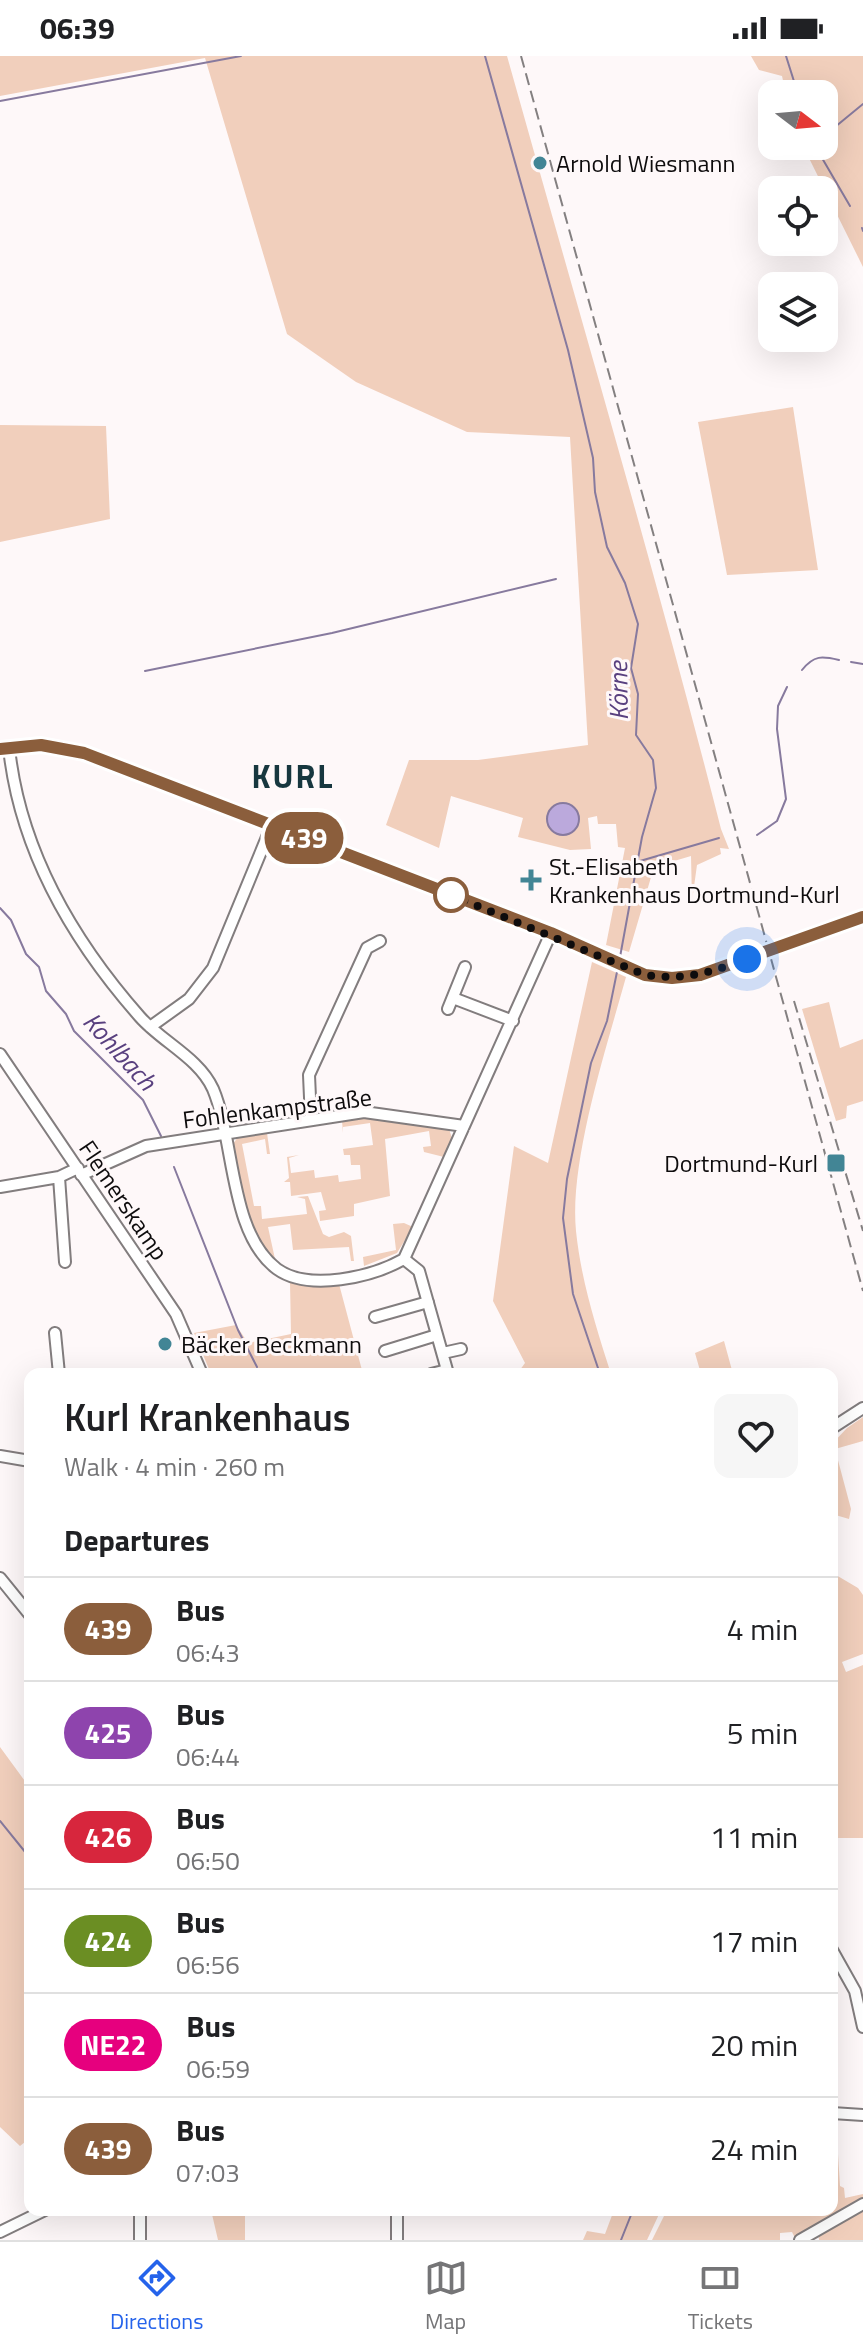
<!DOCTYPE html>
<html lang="en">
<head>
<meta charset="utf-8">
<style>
	:root { --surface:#fff; --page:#f6f6f6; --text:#202124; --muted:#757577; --line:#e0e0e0; --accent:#2563eb }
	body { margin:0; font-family:"Titillium Web",sans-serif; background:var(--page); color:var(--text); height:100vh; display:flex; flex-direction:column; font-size:30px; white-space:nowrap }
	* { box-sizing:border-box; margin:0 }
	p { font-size:26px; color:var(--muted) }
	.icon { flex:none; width:44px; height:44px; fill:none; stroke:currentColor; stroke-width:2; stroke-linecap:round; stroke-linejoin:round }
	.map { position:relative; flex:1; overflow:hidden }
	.panel { position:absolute; left:24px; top:1312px; width:814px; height:848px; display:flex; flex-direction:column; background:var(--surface); border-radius:16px; box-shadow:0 8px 32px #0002 }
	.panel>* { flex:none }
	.badge { padding:0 16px; border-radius:26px; font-size:28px; line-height:52px }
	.needle { width:52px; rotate:106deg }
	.controls { position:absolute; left:758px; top:24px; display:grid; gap:16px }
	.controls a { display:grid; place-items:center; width:80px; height:80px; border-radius:16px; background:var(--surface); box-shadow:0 8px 32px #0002; font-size:40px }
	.you { position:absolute; width:40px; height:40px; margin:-20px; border:6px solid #fff; border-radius:50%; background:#1a73e8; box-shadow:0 0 0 12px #1a73e833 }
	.map>.badge { position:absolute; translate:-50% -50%; box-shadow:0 0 0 4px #fff }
	h2 { padding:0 40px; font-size:30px; line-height:72px }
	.round { display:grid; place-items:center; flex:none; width:84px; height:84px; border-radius:16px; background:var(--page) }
	.headline { display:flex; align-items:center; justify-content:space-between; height:136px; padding:0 40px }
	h1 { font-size:38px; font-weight:600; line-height:60px }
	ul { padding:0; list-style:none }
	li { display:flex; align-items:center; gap:24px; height:104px; padding:0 40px; border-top:2px solid var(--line) }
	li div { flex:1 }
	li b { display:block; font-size:30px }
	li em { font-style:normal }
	li .badge { min-width:88px; font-weight:700; text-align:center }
	.status { display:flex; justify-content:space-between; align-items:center; height:56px; padding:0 40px; background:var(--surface); direction:ltr }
	.status svg { height:22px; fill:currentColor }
	.tabs { display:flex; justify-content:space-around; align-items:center; height:112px; border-top:2px solid var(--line); background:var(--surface); font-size:22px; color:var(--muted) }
	.tabs a { display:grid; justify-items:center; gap:4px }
	.tabs .selected { color:var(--accent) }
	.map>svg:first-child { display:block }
	.green { fill:#f1cfbc }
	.water { fill:#bba9dc; stroke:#877a9e; stroke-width:2 }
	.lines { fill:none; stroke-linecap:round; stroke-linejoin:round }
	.stream { stroke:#877a9e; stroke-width:2 }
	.minor-casing { stroke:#827d7e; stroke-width:14 }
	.major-casing { stroke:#827d7e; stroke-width:16 }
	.minor { stroke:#fff; stroke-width:10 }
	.major { stroke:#fff; stroke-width:12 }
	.rail { stroke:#848081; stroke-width:2; stroke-dasharray:12 6; stroke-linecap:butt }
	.line-casing { stroke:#fff; stroke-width:18 }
	.line { stroke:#8b5e3c; stroke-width:12 }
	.walk { stroke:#0e0c0d; stroke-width:8; stroke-dasharray:0 14.4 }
	.poi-dot { fill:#428595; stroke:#fef8f9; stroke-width:3 }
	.stop-dot { fill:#fff; stroke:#8b5e3c; stroke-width:4 }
	.labels { text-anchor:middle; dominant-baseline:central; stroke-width:6; stroke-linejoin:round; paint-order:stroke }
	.poi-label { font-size:24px; fill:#0e0c0d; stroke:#fef8f9; text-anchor:start }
	.street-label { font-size:24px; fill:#0e0c0d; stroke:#fef8f9 }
	.water-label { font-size:26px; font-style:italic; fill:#59407f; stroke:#fef8f9 }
	.district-label { font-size:32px; font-weight:bold; letter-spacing:2px; fill:#17373f; stroke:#fef8f9 }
</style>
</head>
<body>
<div class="status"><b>06:39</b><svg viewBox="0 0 49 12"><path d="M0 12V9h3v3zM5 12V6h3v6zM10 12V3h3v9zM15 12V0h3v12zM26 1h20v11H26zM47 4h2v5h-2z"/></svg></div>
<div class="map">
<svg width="863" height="2184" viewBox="0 0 863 2184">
	<rect width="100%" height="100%" fill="#fef8f9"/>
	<path class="green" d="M 0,0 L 507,0 C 579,257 655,514 721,773 L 729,793 L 720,792 L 721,798 L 697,809 L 692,845 L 691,800 L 654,811 L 629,896 L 606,889 L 625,792 L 618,791 L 616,768 L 598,768 L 597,760 L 588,762 L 591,793 L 570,794 L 518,781 L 523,762 L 451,740 L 439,792 L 386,769 L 409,704 L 478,704 L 588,689 L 570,381 L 467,376 L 356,326 L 287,278 L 205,2 L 0,40 Z
		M 751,0 L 863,0 L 863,211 L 803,90 L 824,90 L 824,38 L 786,38 L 782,20 L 759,14 Z
		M 793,351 L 818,514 L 727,519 L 698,366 Z
		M 0,369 L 106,370 L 110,463 L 0,486 Z
		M 592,906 L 626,921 C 607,990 569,1105 576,1175 C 581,1224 596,1271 611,1318 L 517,1318 L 525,1307 L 493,1245 L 514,1090 L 548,1107 Z
		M 829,946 L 840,992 L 863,983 L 863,1045 L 847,1050 L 846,1062 L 836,1065 L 802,953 Z
		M 358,1060 L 449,1073 L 452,1082 L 444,1101 L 424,1096 L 423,1091 L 431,1090 L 429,1075 L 385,1083 L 390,1140 L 354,1148 L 354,1160 L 320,1165 L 319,1155 L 326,1154 L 321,1136 L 291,1140 L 290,1126 L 284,1126 L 289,1122 L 287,1101 L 299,1099 L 289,1102 L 291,1117 L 314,1114 L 315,1122 L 338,1119 L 339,1126 L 361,1123 L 360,1109 L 351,1109 L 350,1099 L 344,1099 L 343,1093 L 373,1089 L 370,1067 L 343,1071 L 343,1077 L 342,1065 Z
		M 267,1077 L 270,1098 L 267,1098 L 265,1083 L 242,1088 L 254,1150 L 261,1150 L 262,1163 L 307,1158 L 305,1143 L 297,1141 L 308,1140 L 323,1178 L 329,1181 L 344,1176 L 351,1180 L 354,1205 L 351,1205 L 349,1191 L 293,1194 L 290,1168 L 268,1171 L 275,1203 C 245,1177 242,1125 233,1088 L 238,1081 Z
		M 404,1167 L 413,1171 L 397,1197 L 364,1210 L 363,1201 L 396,1194 L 393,1168 Z
		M 290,1226 L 309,1231 L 339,1228 L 363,1318 L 211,1318 L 194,1277 L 236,1269 L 248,1287 L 291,1278 Z
		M 724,1285 L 733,1318 L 701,1318 L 695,1297 Z
		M 863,1361 L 863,1385 L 835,1393 L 851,1453 L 849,1463 L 832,1458 L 832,1388 L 847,1372 Z
		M 832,1508 L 836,1519 L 858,1532 L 863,1539 L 863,1598 L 842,1606 L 846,1616 L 863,1609 L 863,1782 L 832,1782 Z
		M 0,1691 L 30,1732 L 30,2082 L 20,2090 L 0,2071 Z
		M 832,2066 L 836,2066 L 840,2130 L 844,2132 L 845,2142 L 863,2138 L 863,2146 L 796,2184 L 792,2176 L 780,2177 L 780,2184 L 652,2184 L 667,2154 L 832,2154 Z
		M 863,2150 L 863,2184 L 819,2184 L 818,2175 Z
		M 211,2154 L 245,2154 L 245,2184 L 218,2184 Z
		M 614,2154 L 661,2154 L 647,2184 L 583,2184 L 587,2175 L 605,2178 Z"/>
	<path class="water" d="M547 763a16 16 0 1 1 32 0a16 16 0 1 1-32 0Z"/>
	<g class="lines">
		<path class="stream" d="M 485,0 L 568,294 L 593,402 L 595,436 L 607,491 L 625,527 L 638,568 L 631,612 L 638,638 L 636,679 L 653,704 L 656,732 L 642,781 L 620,901
			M 786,0 L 798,38
			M 0,45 L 241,0
			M 824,80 L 863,48
			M 815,90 L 850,150
			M 862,172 L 863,175
			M 851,606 L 863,608
			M 802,614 C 814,599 822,600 839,604
			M 145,615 L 332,577 L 556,523
			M 757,779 L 777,765 L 786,743 L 777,673 L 778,650 L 787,631
			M 640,805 L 719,782
			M 0,852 L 11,864 L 26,898 L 39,911 L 46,935 L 66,958 L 74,975 L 143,1044 L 161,1080
			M 174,1111 L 238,1274 L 257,1311
			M 600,1318 L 573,1238 L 563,1162 L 567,1123 L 591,1007 L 607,965 L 618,911
			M 0,1765 L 30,1802
			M 621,2184 L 633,2154"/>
		<defs>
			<path id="minor" d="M 9,692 C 20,794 73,885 140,961 C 162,986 199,1002 213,1033 C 235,1085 229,1177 277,1213 C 309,1236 372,1221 404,1203 L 551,877
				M 453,942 L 513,965
				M 448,953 L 465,911
				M 150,971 L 189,943 L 213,912 L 272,769
				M 0,998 L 176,1258 L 202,1318
				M 311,1064 L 309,1019 L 367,892 L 380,885
				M 81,1119 L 146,1090 L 364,1056 L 464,1070
				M 59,1121 L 65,1206
				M 0,1131 L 59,1121 L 78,1112
				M 404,1203 L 419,1215 L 447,1314 L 431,1318
				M 375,1261 L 428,1246
				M 55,1277 L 59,1318
				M 385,1295 L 437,1279
				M 443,1297 L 461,1293
				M 832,1372 L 863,1352
				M 0,1400 L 30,1405
				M 0,1522 L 30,1559
				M 832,1894 L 855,1935 L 863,1971
				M 832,2057 L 863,2059
				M 140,2154 L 140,2184
				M 397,2154 L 397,2184
				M 0,2176 L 45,2154
				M 800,2184 L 863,2148"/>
			<path id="major" d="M 0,693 L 41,689 L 84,697 L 551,877 L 645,919 L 672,922 L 700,919 L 863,861"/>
		</defs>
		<use href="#minor" class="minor-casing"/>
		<use href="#major" class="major-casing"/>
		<use href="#minor" class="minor"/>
		<use href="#major" class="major"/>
		<path class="rail" d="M 521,0 L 863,1235
			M 794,945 L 863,1175"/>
	</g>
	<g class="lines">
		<defs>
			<path id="line" d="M 0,693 L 41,689 L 84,697 L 551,877 L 645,919 L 672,922 L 700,919 L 863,861"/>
		</defs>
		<use href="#line" class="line-casing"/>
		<use href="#line" class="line"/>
		<path class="walk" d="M 451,839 L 645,919 C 682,925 713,916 747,903"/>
	</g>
	<g class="poi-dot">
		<circle cx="540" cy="107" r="8"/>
		<path d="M527 812h8v8h8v8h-8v8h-8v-8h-8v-8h8z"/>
		<rect x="826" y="1097" width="20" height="20" rx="4"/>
		<circle cx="165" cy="1288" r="8"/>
	</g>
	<circle class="stop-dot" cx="451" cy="839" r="16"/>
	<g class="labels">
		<g class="poi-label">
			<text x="556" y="107">Arnold Wiesmann</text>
			<text x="549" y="810">St.-Elisabeth<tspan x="549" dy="28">Krankenhaus Dortmund-Kurl</tspan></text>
			<text x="818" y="1107" text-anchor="end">Dortmund-Kurl</text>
			<text x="181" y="1288">Bäcker Beckmann</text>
		</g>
		<g class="street-label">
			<text transform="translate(277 1052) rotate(-7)">Fohlenkampstraße</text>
			<text transform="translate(124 1144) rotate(56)">Flemerskamp</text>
		</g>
		<g class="water-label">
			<text transform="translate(618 635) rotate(-91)">Körne</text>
			<text transform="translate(120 995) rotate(48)">Kohlbach</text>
		</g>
		<g class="district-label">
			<text x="293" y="720">KURL</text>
		</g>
	</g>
</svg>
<div class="controls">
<a><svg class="needle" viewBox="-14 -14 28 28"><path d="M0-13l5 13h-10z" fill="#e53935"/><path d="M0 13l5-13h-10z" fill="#757577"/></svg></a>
<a><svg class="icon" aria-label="locate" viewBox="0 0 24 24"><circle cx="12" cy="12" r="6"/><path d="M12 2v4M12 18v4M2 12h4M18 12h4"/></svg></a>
<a><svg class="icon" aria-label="layers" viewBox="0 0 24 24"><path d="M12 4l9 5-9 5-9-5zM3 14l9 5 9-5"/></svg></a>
</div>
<div class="you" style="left:747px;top:903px"></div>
<b class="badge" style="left:304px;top:782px;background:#8b5e3c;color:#fff">439</b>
<section class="panel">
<div class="headline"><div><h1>Kurl Krankenhaus</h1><p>Walk · 4 min · 260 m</p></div><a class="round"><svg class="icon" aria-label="heart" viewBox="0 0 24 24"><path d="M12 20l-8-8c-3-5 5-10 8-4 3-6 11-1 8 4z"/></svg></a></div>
<h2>Departures</h2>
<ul>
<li><span class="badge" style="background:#8b5e3c;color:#fff">439</span><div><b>Bus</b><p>06:43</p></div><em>4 min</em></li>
<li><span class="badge" style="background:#8e44ad;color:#fff">425</span><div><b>Bus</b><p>06:44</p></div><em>5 min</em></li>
<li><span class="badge" style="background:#d7263d;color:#fff">426</span><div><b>Bus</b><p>06:50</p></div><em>11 min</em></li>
<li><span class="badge" style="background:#6b8e23;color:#fff">424</span><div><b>Bus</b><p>06:56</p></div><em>17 min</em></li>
<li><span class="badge" style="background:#e6007e;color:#fff">NE22</span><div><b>Bus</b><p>06:59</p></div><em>20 min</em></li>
<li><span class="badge" style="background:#8b5e3c;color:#fff">439</span><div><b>Bus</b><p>07:03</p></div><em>24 min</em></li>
</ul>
</section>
</div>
<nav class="tabs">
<a class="selected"><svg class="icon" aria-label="directions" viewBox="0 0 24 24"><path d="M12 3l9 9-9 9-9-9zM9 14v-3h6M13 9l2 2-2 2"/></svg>Directions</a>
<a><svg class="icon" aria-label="map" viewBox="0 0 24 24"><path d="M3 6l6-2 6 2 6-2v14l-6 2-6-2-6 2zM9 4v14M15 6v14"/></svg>Map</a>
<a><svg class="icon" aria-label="tickets" viewBox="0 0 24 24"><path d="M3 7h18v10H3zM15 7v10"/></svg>Tickets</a>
</nav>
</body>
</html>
